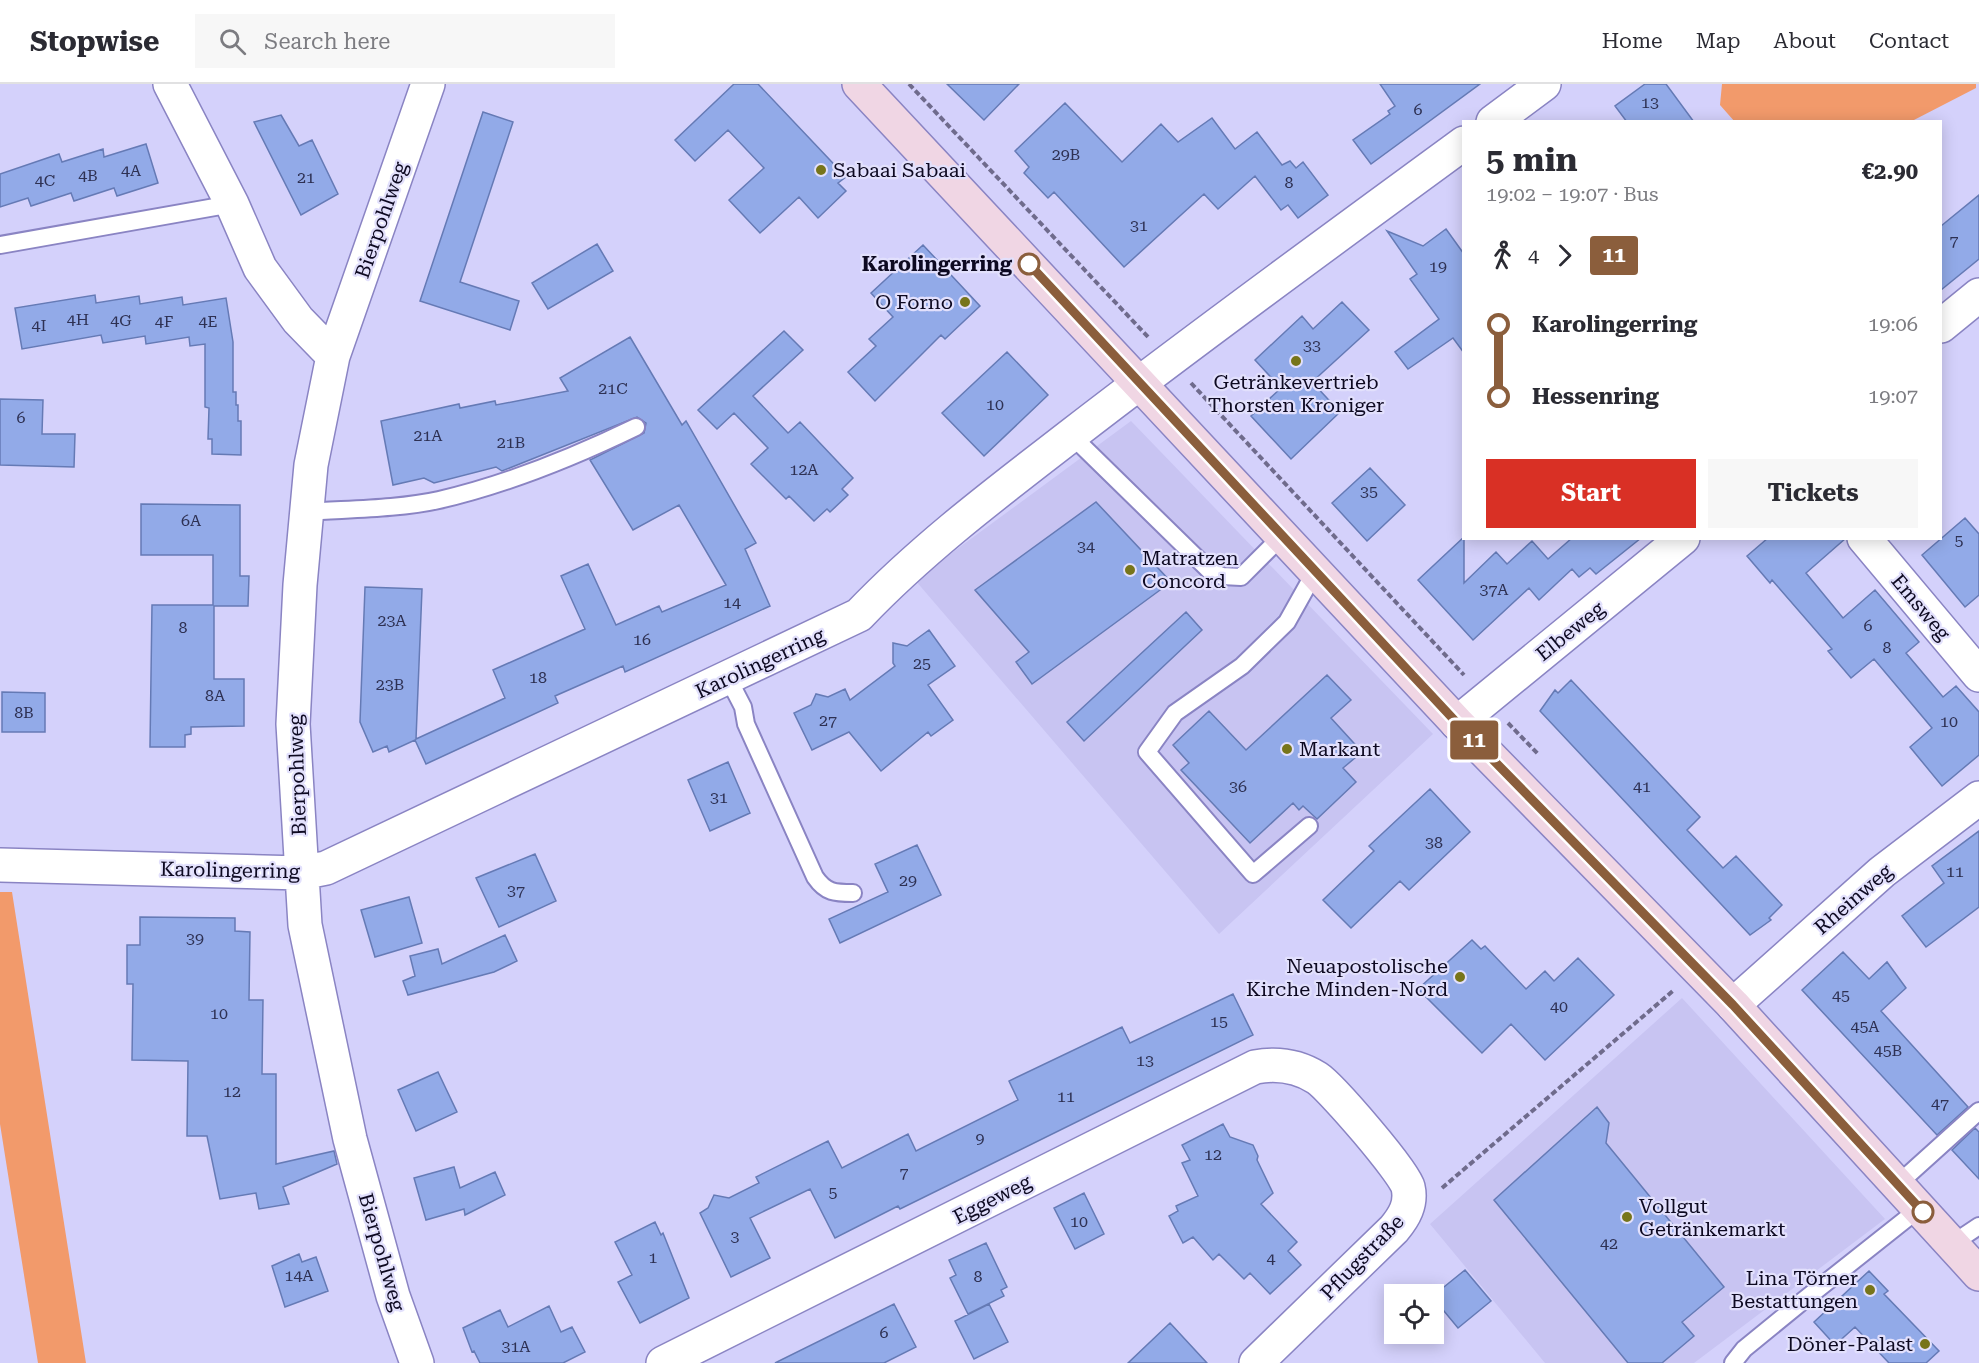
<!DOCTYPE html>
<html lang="en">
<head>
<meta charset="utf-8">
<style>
	:root { --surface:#fff; --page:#f7f7f7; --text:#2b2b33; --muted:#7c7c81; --line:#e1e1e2; --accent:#d93025 }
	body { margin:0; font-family:"Roboto Serif",serif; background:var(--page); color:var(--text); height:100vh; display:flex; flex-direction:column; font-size:22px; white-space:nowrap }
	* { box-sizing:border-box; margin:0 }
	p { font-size:20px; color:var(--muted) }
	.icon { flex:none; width:33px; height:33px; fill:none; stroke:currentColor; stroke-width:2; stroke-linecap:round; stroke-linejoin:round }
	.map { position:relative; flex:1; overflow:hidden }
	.sheet { position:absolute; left:1462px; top:36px; width:480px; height:420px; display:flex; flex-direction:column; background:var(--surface); border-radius:0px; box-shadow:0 3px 15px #0003 }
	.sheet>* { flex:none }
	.badge { padding:0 12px; border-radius:4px; font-size:21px; line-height:39px }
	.controls { position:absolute; left:1384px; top:1200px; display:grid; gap:12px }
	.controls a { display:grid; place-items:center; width:60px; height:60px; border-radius:0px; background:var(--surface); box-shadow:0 3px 15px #0003; font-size:30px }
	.map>.badge { position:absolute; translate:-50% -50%; box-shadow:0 0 0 3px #fff }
	.legs { display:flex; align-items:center; gap:9px; height:66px; padding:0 24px; font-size:20px }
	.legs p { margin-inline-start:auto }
	.overview { display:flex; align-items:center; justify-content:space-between; height:102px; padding:0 24px }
	h1 { font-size:33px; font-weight:700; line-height:45px }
	.action { display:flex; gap:12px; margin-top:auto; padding:12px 24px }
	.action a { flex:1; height:69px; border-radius:0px; background:var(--accent); color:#fff; font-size:24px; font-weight:700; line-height:69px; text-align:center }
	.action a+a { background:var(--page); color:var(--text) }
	ul { padding:0 24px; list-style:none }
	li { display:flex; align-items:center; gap:21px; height:72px; font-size:22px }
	li i { display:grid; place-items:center; width:9px; height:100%; margin:0 8px; background:currentColor }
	li i::after { content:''; width:15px; height:15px; margin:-8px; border:4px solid; border-radius:50%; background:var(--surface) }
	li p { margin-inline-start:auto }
	li:first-child i { background:linear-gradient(#0000 50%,currentColor 0) }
	li:last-child i { background:linear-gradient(currentColor 50%,#0000 0) }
	header { display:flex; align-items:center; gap:36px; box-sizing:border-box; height:84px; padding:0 30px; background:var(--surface); border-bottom:2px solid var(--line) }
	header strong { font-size:28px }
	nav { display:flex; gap:33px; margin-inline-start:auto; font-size:21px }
	.search { width:420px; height:54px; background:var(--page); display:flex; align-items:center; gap:15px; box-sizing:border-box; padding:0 21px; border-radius:0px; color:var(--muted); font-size:22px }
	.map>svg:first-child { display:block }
	.built { fill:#c8c4f2 }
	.green { fill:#f29a6b }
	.building { fill:#92aae8; stroke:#657ab5; stroke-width:1.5 }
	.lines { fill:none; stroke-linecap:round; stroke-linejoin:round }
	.service-casing { stroke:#8a84c3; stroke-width:20 }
	.minor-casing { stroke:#8a84c3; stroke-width:36 }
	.secondary-casing { stroke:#8a84c3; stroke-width:36 }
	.path { stroke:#6f6b8c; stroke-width:4; stroke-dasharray:6 3; stroke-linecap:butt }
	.service { stroke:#fff; stroke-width:16 }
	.minor { stroke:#fff; stroke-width:33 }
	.secondary { stroke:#f0d6e4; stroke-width:33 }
	.line-1-casing { stroke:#fff; stroke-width:14 }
	.line-1 { stroke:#8b5e3c; stroke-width:9 }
	.poi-dot { fill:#77751a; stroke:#e2e0fc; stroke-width:2 }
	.stop-1-dot { fill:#fff; stroke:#8b5e3c; stroke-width:3 }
	.labels { text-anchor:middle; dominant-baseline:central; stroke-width:4.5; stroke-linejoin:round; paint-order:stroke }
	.number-label { font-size:16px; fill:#2e3153 }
	.poi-label { font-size:20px; fill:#0d0921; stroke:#e2e0fc; text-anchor:start }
	.street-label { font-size:20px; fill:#0d0921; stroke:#e2e0fc }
	.stop-label { font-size:20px; font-weight:bold; fill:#0d0921; stroke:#e2e0fc; text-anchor:end }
</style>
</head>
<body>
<header>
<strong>Stopwise</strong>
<div class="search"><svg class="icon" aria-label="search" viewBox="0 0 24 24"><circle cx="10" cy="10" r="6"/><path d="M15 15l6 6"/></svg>Search here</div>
<nav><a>Home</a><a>Map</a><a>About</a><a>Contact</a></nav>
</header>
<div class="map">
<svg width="1979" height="1279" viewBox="0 0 1979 1279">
	<rect width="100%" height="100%" fill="#d4d1fb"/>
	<path class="built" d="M 1131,337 L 1433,650 L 1219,850 L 915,496 Z
		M 1682,914 L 1885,1135 L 1694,1279 L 1545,1279 L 1430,1140 Z"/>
	<path class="green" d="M 1722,0 L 1976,0 L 1976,4 L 1912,37 L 1735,38 L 1720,21 Z
		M 0,808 L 12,808 L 86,1279 L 38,1279 L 0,1040 Z"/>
	<path class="building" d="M 734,0 L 758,0 L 846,93 L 838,99 L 846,107 L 818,134 L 799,113 L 760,149 L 729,116 L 764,84 L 728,46 L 695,77 L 675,56 Z
		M 947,0 L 1019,0 L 984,36 Z
		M 1380,0 L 1480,0 L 1371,80 L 1353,56 L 1390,30 L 1388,27 L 1395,22 Z
		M 1645,0 L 1666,0 L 1694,38 L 1627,38 L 1615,22 Z
		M 1065,19 L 1122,78 L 1161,40 L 1178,58 L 1212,34 L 1235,65 L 1257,48 L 1282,81 L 1290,77 L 1296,84 L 1303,78 L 1328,111 L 1298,134 L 1288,121 L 1281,126 L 1255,92 L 1218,125 L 1204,110 L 1124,183 L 1054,108 L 1048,114 L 1024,89 L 1029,83 L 1015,67 Z
		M 483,28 L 513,38 L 460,198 L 519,217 L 510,246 L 420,217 Z
		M 281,31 L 299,62 L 312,56 L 338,110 L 301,131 L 254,38 Z
		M 146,60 L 158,99 L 117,112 L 114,104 L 74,117 L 71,109 L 31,122 L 28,114 L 0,123 L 0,90 L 59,70 L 62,78 L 103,65 L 104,73 Z
		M 1979,111 L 1979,175 L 1941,206 L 1941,142 Z
		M 1446,145 L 1464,170 L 1464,269 L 1453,254 L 1408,285 L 1395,268 L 1439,235 L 1410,195 L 1417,190 L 1387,147 L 1423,162 Z
		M 597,160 L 613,187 L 548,225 L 532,199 Z
		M 923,161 L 980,222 L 945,255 L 941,251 L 875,317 L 848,288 L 876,262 L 869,255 L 893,233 L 871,209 Z
		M 95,211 L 96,219 L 139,212 L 140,220 L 182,213 L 183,221 L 226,214 L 233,258 L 233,308 L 236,308 L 236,321 L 238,321 L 238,337 L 241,337 L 241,371 L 212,370 L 212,355 L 208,355 L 209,324 L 205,323 L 205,260 L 190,262 L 189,253 L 146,260 L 145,252 L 103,259 L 101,251 L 22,265 L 15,224 Z
		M 1342,218 L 1369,246 L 1312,298 L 1340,328 L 1291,375 L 1251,332 L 1281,304 L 1255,276 L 1302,232 L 1313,245 Z
		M 784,247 L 803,266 L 753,312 L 788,349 L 800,338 L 853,394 L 842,405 L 848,411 L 830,428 L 827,425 L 814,437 L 789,412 L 786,415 L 751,380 L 768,364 L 734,329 L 717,345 L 698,326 Z
		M 630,253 L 682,341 L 686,337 L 756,459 L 745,465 L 770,522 L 625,588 L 623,582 L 555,612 L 558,619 L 426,680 L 415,656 L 389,668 L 387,662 L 373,668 L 360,638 L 365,503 L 422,505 L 416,655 L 505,614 L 493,586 L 585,545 L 561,492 L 588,480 L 616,541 L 659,522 L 662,528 L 726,501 L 679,421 L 633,446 L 590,376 L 644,349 L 646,339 L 637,333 L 502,387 L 496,383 L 434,399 L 424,394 L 393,401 L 381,337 L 459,320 L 460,324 L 495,317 L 496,321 L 568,307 L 560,294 Z
		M 1007,268 L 1048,311 L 984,372 L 942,329 Z
		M 0,315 L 43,316 L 42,350 L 75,350 L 74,383 L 0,381 Z
		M 1370,384 L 1405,421 L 1367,457 L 1332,419 Z
		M 1096,418 L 1171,498 L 1032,600 L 1016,578 L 1029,568 L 975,506 Z
		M 141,420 L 240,421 L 240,492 L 249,492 L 248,522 L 214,522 L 214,595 L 244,595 L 244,642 L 191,643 L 191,650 L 185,651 L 185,663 L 150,663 L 152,521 L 213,521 L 213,471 L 141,471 Z
		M 1965,434 L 1979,450 L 1979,511 L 1965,523 L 1922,471 Z
		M 1464,453 L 1464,499 L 1496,468 L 1507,480 L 1532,457 L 1548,475 L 1572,454 L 1641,454 L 1596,490 L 1590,484 L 1579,493 L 1572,485 L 1539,516 L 1529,504 L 1473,556 L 1418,496 Z
		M 1768,454 L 1846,454 L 1806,489 L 1843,534 L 1875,506 L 1919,558 L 1906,569 L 1943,613 L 1956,602 L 1979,628 L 1979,671 L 1942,702 L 1910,663 L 1932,644 L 1874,575 L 1851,594 L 1828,567 L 1832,565 L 1772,496 L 1770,499 L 1747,472 Z
		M 1186,528 L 1202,546 L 1084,657 L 1067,638 Z
		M 929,546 L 955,582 L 928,601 L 953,636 L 931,652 L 928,648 L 881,687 L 849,648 L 812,666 L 794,629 L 811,621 L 816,610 L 828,613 L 845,605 L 850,616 L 895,582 L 893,579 L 893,559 L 907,562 Z
		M 1327,591 L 1351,616 L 1331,634 L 1362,668 L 1343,684 L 1356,698 L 1317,735 L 1303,722 L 1299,726 L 1293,719 L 1250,759 L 1181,686 L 1189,679 L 1173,661 L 1209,627 L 1246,666 Z
		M 1571,596 L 1700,733 L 1687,746 L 1723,784 L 1736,772 L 1782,821 L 1769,834 L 1771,836 L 1750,851 L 1540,627 L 1555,606 L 1558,609 Z
		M 2,608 L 45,609 L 45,648 L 2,648 Z
		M 728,678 L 750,729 L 710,747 L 688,696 Z
		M 1430,705 L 1470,748 L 1409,806 L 1400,797 L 1351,844 L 1323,816 L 1374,767 L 1369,762 Z
		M 1979,747 L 1979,823 L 1926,863 L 1902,832 L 1944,799 L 1932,782 Z
		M 917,761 L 941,811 L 840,859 L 829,835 L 888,808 L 875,780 Z
		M 535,770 L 556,817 L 499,843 L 476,794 Z
		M 409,813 L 422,859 L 375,873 L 361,826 Z
		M 140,833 L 235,834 L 235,847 L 250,848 L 249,916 L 263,916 L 262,990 L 276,990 L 276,1080 L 334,1067 L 337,1080 L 283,1103 L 289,1120 L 259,1125 L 256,1109 L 220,1115 L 207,1052 L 187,1052 L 188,977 L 132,976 L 133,900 L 127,900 L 127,861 L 140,861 Z
		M 505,851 L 517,877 L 494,888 L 408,911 L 403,897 L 415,892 L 410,872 L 438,865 L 442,880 Z
		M 1472,856 L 1481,865 L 1485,862 L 1526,905 L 1545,887 L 1554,897 L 1578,874 L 1614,911 L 1545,976 L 1511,940 L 1482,969 L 1418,905 Z
		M 1843,868 L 1869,895 L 1887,878 L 1906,904 L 1881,927 L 1968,1023 L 1937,1051 L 1802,906 Z
		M 1233,910 L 1253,951 L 900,1125 L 898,1122 L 835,1154 L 810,1105 L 750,1134 L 770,1174 L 731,1193 L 700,1129 L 708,1124 L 714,1111 L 729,1114 L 759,1099 L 756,1093 L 828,1057 L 842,1084 L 908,1050 L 916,1067 L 1018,1016 L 1009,997 L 1122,943 L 1130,959 Z
		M 438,988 L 457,1028 L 416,1047 L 398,1006 Z
		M 1597,1023 L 1609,1039 L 1606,1059 L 1724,1203 L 1682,1238 L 1694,1252 L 1662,1279 L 1628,1279 L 1494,1116 Z
		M 1223,1040 L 1230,1053 L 1253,1061 L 1258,1072 L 1257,1076 L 1273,1109 L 1261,1120 L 1297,1158 L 1288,1167 L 1301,1181 L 1270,1210 L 1250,1189 L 1244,1195 L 1219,1170 L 1213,1176 L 1193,1153 L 1183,1159 L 1169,1132 L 1178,1127 L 1176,1122 L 1198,1112 L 1182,1079 L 1190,1076 L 1182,1061 Z
		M 1975,1044 L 1979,1048 L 1979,1095 L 1952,1066 Z
		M 454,1083 L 460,1104 L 495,1088 L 505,1111 L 465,1131 L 464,1125 L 426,1136 L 414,1094 Z
		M 1084,1109 L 1104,1150 L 1075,1165 L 1054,1124 Z
		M 655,1138 L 661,1151 L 663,1149 L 689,1214 L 640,1239 L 618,1198 L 632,1191 L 615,1158 Z
		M 986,1159 L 1007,1203 L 1001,1206 L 1004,1212 L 968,1230 L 950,1194 L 956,1191 L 949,1176 Z
		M 299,1170 L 302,1178 L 316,1173 L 328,1207 L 285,1223 L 272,1182 Z
		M 1465,1186 L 1491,1217 L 1458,1244 L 1434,1215 L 1434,1211 Z
		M 1869,1187 L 1888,1207 L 1884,1210 L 1939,1267 L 1926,1279 L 1889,1279 L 1855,1243 L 1835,1261 L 1814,1238 Z
		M 894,1220 L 916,1263 L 884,1279 L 775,1279 Z
		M 989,1220 L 1008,1258 L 974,1275 L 955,1237 Z
		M 549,1222 L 561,1248 L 572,1243 L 585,1268 L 563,1279 L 480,1279 L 474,1267 L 472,1268 L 463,1244 L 500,1226 L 508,1243 Z
		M 1170,1239 L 1207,1279 L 1128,1279 Z"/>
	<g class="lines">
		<defs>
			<path id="service" d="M 0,161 L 232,120
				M 1071,351 L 1210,487 L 1222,492 L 1241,493 L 1282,452
				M 307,428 C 349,425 398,425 439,416 C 508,400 572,374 636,343
				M 728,594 L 743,623 L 746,640 L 815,793 C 826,809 835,809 853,809
				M 1309,742 L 1253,790 L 1147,668 L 1175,629 L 1242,582 L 1287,538 L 1315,488
				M 1898,1100 L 1979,1027
				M 1952,1160 L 1979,1142
				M 1733,1279 L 1744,1265 L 1804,1216 L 1920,1124"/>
			<path id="minor" d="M 170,0 L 232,120 L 260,184 L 298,236 L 333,272
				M 1493,38 L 1544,0
				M 1941,242 L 1979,211
				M 1864,454 L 1979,591
				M 1457,639 L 1683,454
				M 0,781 L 301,789 L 326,784 L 859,531 C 924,463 999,407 1074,349 C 1202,250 1333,155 1464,59
				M 1733,921 L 1882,788 L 1979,714
				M 417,1279 L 393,1212 L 350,1055 L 305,841 L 293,640 L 300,501 L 311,381 L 333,272 L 428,0
				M 663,1279 L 1255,983 C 1277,979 1298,982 1317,994 C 1331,1003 1405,1089 1408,1103 C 1412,1120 1404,1133 1394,1145 L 1256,1279"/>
			<path id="secondary" d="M 859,0 L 1457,639 L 1733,921 L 1979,1190"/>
		</defs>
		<use href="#service" class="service-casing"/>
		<use href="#minor" class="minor-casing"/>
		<use href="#secondary" class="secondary-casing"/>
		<path class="path" d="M 909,0 L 1149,254
			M 1191,299 L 1464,591
			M 1508,639 L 1538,670
			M 1442,1104 L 1674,906"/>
		<use href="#service" class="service"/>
		<use href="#minor" class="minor"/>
		<use href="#secondary" class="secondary"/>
	</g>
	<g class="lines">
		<defs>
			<path id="line-1" d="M 1029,180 L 1457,639 L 1733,921 L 1923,1128"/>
		</defs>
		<use href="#line-1" class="line-1-casing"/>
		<use href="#line-1" class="line-1"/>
	</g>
	<g class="poi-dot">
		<circle cx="821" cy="86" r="6"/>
		<circle cx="965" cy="218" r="6"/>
		<circle cx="1296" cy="277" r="6"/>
		<circle cx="1130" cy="486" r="6"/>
		<circle cx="1287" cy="665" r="6"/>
		<circle cx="1460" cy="893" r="6"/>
		<circle cx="1627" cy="1133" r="6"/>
		<circle cx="1870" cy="1206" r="6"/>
		<circle cx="1925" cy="1260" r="6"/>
	</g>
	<g class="stop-1-dot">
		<circle cx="1029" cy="180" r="10"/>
		<circle cx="1923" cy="1128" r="10"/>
	</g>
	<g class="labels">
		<g class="number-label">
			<text x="1650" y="18">13</text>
			<text x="1418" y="25">6</text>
			<text x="1066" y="70">29B</text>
			<text x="131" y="86">4A</text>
			<text x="88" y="91">4B</text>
			<text x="306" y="93">21</text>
			<text x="45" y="96">4C</text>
			<text x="1289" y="98">8</text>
			<text x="1139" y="141">31</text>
			<text x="1954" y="156">7</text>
			<text x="1438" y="182">19</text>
			<text x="78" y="235">4H</text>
			<text x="121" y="236">4G</text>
			<text x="164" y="237">4F</text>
			<text x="208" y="237">4E</text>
			<text x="39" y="241">4I</text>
			<text x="1312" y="261">33</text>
			<text x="613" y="304">21C</text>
			<text x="995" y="320">10</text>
			<text x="21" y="333">6</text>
			<text x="428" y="351">21A</text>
			<text x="511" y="358">21B</text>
			<text x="804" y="385">12A</text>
			<text x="1369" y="407">35</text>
			<text x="191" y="436">6A</text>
			<text x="1959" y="456">5</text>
			<text x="1086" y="462">34</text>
			<text x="1494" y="505">37A</text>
			<text x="732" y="518">14</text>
			<text x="392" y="536">23A</text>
			<text x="1868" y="541">6</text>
			<text x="183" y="543">8</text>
			<text x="642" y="555">16</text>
			<text x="1887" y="563">8</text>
			<text x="922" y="579">25</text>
			<text x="538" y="593">18</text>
			<text x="390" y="600">23B</text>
			<text x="215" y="611">8A</text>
			<text x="24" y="628">8B</text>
			<text x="828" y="636">27</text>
			<text x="1949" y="637">10</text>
			<text x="1238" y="702">36</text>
			<text x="1642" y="702">41</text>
			<text x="719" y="713">31</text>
			<text x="1434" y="758">38</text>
			<text x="1955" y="787">11</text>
			<text x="908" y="796">29</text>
			<text x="516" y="806">37</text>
			<text x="195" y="854">39</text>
			<text x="1841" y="911">45</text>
			<text x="1559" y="922">40</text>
			<text x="219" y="929">10</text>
			<text x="1219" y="937">15</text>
			<text x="1865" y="942">45A</text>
			<text x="1888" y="966">45B</text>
			<text x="1145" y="976">13</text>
			<text x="232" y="1007">12</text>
			<text x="1066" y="1012">11</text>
			<text x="1940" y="1019">47</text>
			<text x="980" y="1054">9</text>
			<text x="1213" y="1070">12</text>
			<text x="904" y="1088">7</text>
			<text x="833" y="1108">5</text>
			<text x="1079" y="1137">10</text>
			<text x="735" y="1152">3</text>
			<text x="1609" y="1159">42</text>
			<text x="653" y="1173">1</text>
			<text x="1271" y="1174">4</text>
			<text x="299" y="1191">14A</text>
			<text x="978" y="1192">8</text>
			<text x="884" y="1248">6</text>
			<text x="516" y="1262">31A</text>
		</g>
		<g class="poi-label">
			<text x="833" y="86">Sabaai Sabaai</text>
			<text x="953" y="218" text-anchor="end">O Forno</text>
			<text x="1296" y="298" text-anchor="middle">Getränkevertrieb<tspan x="1296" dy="23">Thorsten Kroniger</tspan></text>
			<text x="1142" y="474">Matratzen<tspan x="1142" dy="23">Concord</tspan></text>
			<text x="1299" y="665">Markant</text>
			<text x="1448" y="882" text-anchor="end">Neuapostolische<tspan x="1448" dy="23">Kirche Minden-Nord</tspan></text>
			<text x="1639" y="1122">Vollgut<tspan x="1639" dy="23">Getränkemarkt</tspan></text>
			<text x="1858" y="1194" text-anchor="end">Lina Törner<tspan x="1858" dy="23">Bestattungen</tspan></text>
			<text x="1913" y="1260" text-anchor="end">Döner-Palast</text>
		</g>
		<g class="street-label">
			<text transform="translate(381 136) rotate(-71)">Bierpohlweg</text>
			<text transform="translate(1921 523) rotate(50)">Emsweg</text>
			<text transform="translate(1570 547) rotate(-39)">Elbeweg</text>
			<text transform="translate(760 579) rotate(-25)">Karolingerring</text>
			<text transform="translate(297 691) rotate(-92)">Bierpohlweg</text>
			<text transform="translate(230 786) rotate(1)">Karolingerring</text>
			<text transform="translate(1853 815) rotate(-41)">Rheinweg</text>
			<text transform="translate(992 1115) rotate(-27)">Eggeweg</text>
			<text transform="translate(382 1168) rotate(74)">Bierpohlweg</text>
			<text transform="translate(1362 1173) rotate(-46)">Pflugstraße</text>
		</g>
		<g class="stop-label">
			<text x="1012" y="180">Karolingerring</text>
		</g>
	</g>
</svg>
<div class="controls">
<a><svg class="icon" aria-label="locate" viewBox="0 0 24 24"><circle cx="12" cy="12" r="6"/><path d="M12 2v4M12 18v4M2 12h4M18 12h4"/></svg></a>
</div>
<b class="badge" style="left:1474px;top:656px;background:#8b5e3c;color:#fff">11</b>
<section class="sheet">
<div class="overview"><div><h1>5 min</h1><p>19:02 – 19:07 · Bus</p></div><b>€2.90</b></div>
<div class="legs"><svg class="icon" aria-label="walk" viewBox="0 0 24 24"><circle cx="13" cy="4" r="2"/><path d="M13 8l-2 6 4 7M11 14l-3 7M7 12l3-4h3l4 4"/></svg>4<svg class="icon" aria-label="forward" viewBox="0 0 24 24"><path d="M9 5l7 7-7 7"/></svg><b class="badge" style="background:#8b5e3c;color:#fff">11</b></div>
<ul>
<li><i style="color:#8b5e3c"></i><b>Karolingerring</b><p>19:06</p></li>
<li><i style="color:#8b5e3c"></i><b>Hessenring</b><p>19:07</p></li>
</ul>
<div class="action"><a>Start</a><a>Tickets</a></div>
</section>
</div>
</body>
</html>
